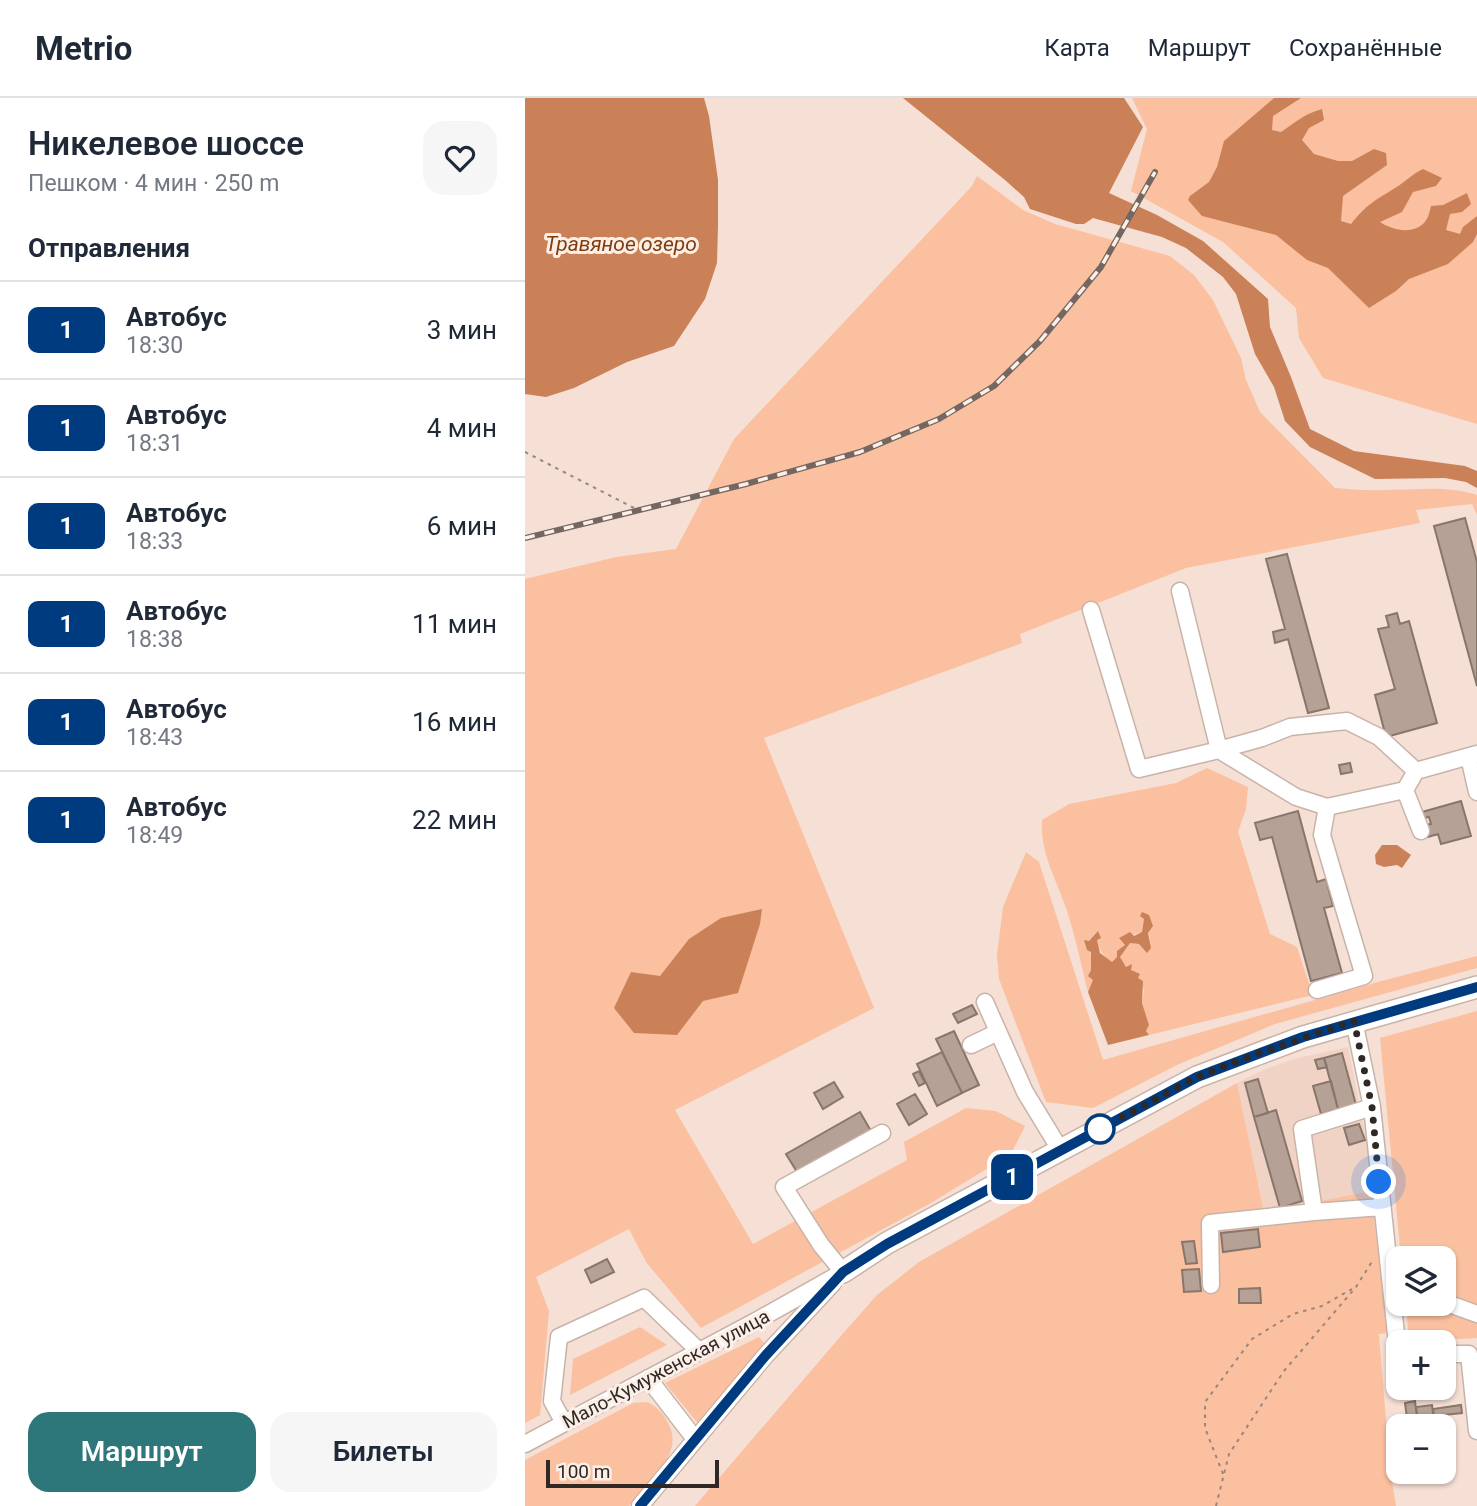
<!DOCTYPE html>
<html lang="ru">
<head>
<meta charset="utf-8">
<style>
	:root { --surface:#fff; --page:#f6f6f7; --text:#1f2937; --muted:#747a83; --line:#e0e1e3; --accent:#2d777a }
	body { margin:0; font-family:Roboto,sans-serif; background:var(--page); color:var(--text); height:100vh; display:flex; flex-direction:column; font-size:26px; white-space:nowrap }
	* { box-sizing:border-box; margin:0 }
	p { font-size:23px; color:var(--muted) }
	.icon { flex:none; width:38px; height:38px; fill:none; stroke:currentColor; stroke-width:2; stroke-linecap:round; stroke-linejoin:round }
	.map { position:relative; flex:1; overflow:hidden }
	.sheet { display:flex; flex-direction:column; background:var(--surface); width:525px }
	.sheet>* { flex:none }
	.badge { padding:0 14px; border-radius:10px; font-size:24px; line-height:46px }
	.buttons { position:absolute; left:861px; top:1148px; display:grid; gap:14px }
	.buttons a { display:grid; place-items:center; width:70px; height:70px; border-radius:14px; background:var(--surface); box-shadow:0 2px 5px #0004; font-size:35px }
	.scale { position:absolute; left:21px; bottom:18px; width:173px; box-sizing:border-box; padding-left:7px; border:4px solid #302824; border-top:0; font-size:19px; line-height:24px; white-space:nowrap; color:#302824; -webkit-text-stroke:5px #fcefe8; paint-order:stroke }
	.you { position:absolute; width:35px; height:35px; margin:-18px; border:5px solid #fff; border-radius:50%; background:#1a73e8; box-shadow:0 0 0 10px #1a73e833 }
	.map>.badge { position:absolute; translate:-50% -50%; box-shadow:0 0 0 4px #fff }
	h2 { padding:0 28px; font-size:26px; line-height:63px }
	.round { display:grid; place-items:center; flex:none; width:74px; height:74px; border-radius:21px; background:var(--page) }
	.overview { display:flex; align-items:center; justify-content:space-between; height:119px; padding:0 28px }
	h1 { font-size:33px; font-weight:600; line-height:52px }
	.action { display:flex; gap:14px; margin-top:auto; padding:14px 28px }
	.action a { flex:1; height:80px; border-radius:21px; background:var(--accent); color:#fff; font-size:28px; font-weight:600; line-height:80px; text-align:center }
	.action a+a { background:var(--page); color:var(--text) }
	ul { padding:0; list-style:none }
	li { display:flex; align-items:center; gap:21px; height:98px; padding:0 28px; border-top:2px solid var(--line) }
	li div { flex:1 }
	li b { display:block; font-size:26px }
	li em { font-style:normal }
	li .badge { min-width:77px; font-weight:700; text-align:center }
	header { display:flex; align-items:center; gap:42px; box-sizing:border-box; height:98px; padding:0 35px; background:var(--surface); border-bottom:2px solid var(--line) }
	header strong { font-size:33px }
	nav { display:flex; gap:38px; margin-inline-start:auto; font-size:24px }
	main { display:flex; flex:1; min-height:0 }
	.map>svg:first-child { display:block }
	.built { fill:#f0d3c4 }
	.green { fill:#fbc0a0 }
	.water { fill:#ca8158 }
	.building { fill:#b5a196; stroke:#89766b; stroke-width:2 }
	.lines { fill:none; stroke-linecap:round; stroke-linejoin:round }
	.minor-casing { stroke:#c8b3a8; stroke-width:19 }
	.major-casing { stroke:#c8b3a8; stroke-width:24 }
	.path { stroke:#978780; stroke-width:2; stroke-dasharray:3.5 5; stroke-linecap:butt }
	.minor { stroke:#fff; stroke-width:16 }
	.major { stroke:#fff; stroke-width:21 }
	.rail-casing { stroke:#746761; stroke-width:6 }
	.rail { stroke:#fcefe8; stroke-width:3.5; stroke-dasharray:10; stroke-linecap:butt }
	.line-casing { stroke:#fff; stroke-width:16 }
	.line { stroke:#003b80; stroke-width:10 }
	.walk { stroke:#302824; stroke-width:7; stroke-dasharray:0 12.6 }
	.stop-dot { fill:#fff; stroke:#003b80; stroke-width:3.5 }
	.labels { text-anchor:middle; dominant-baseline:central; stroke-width:6; stroke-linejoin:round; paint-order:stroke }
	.street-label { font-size:19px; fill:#302824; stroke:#fcefe8 }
	.water-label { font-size:21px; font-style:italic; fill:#813c0c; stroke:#fcefe8 }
</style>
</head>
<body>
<header>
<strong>Metrio</strong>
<nav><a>Карта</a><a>Маршрут</a><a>Сохранённые</a></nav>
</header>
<main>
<section class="sheet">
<div class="overview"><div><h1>Никелевое шоссе</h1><p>Пешком · 4 мин · 250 m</p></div><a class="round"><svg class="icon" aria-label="heart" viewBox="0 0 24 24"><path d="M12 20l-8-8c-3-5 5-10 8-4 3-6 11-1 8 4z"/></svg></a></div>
<h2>Отправления</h2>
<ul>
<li><span class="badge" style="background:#003b80;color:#fff">1</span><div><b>Автобус</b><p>18:30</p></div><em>3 мин</em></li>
<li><span class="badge" style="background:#003b80;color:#fff">1</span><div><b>Автобус</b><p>18:31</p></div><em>4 мин</em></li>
<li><span class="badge" style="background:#003b80;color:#fff">1</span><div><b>Автобус</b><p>18:33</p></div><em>6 мин</em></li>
<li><span class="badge" style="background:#003b80;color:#fff">1</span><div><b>Автобус</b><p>18:38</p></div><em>11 мин</em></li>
<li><span class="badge" style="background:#003b80;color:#fff">1</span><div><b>Автобус</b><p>18:43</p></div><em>16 мин</em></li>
<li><span class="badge" style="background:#003b80;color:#fff">1</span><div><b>Автобус</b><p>18:49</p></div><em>22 мин</em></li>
</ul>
<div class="action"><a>Маршрут</a><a>Билеты</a></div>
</section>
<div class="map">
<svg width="952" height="1408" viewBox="0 0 952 1408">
	<rect width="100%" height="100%" fill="#f6dfd4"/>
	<path class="built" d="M 823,949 L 851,1092 L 739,1114 L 712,985 L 738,972 L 769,961 Z"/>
	<path class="green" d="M 607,0 L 952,0 L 952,326 L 798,280 L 774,240 L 771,210 L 698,144 L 606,93 L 622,31 Z
		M 452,78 L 498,112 L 530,126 L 645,158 L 669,177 L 688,202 L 716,260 L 721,282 L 735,314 L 810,390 C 826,391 843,393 859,392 C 890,392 922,387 952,397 L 952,417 L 947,406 L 891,412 L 895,425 L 661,470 L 495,536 L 497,545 L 239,640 L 349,910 L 150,1012 L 228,1146 L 382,1062 L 379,1044 L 441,1010 L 471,1013 L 500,1028 L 486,1056 L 406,1105 L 176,1230 L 121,1164 L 104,1131 L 11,1179 L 24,1213 L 15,1317 L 0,1325 L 0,481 L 91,459 L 151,451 L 209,341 L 447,88 Z
		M 682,670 L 723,689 L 721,711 L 713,734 L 745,836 L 772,849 L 788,897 L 624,937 L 621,933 L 624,927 L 617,905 L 619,892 L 613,880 L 597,866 L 595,859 L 605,845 L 614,846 L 623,854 C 629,844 622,832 619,821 L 617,834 L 594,841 L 600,846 L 593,860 L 586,864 C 576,855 571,848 572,834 L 564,843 L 569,882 L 563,894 C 556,866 550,837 541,810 C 531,780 515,755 517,722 L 544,706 L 651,685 Z
		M 501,754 L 514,764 L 578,962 L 853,884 L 952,858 L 952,870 L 750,926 L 652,967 L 568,1010 L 521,1004 L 474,881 L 472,857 L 478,809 Z
		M 952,913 L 952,1240 L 884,1244 L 881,1206 L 919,1206 L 919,1160 L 876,1160 L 855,940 Z
		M 712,985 L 739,1114 L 851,1092 L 848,1114 L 864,1235 L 854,1236 L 865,1371 L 871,1408 L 170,1408 L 321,1232 L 352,1197 L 394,1164 Z
		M 115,1229 L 142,1247 L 45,1297 L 48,1261 Z
		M 234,1239 L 242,1248 L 175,1328 L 140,1285 Z
		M 122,1304 C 132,1309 136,1313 142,1323 C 162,1355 123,1385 104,1408 L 0,1408 L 0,1362 L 108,1305 Z"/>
	<path class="water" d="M 0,0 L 179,0 L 184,18 L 193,82 L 193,128 L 192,165 L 180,201 L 149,248 L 102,264 L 49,290 L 21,299 L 0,296 Z
		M 378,0 L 599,0 L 618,29 L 584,95 L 632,117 L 678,143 L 743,201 L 745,229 L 766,279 L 785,331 L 829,353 L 940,368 L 952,373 L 952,390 L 941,384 L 920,380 L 850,381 L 785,349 L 760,323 L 749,289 L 730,256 L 711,196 L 698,179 L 661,150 L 637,139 L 568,120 L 559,126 L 551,126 L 505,111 L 499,99 L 480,82 Z
		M 749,0 L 776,0 L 748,18 L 747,32 L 756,34 C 773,23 777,17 797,11 L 799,22 L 784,30 L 777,42 L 789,56 L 813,63 L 827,63 L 849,51 L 861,55 L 862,67 L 818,98 L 816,123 L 826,126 C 843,105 848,104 870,90 C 880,84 887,76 898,71 L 917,80 L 911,88 L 888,94 L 877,114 L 855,124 C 867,132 887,137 899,125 C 903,121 905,113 906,108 L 918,107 L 942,95 L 946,106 L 937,114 L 925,116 L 921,132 L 935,136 L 938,129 L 952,118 L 952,136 L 948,144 L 923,166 L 884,181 L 871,193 L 844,210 L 803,170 L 782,162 L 751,137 L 677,118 L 663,102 L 665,98 L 684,84 L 692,69 L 699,43 Z
		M 857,747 L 872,747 L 886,757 L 877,770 L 872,767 L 859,769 L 851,766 L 850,757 Z
		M 237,811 L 235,826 L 213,895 L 178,903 L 152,937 L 109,935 L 89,910 L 106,874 L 135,878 L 164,841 L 196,820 Z
		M 617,814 L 624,817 L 628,828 L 623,835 L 626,850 L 622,855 L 614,846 L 605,845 L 595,859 L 601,869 L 607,866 L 606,872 L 615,876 L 613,880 L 618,883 L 617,905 L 624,927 L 621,933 L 624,937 L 583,947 L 563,894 L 568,882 L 563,878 L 566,872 L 566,854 L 562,852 L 559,842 L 564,843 L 573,833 L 576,840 L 572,842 L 575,855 L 587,864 L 592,859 L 592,853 L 600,847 L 594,840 L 605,834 L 609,838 L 617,834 L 619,821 L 615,818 Z"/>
	<path class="building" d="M 940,420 L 952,464 L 952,588 L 909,428 Z
		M 762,456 L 804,610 L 783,615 L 763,541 L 750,545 L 748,534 L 760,531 L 741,461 Z
		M 872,515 L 875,526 L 884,523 L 912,625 L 861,639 L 850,597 L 870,591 L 853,531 L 864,529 L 861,518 Z
		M 825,665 L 827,674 L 816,676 L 814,667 Z
		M 936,703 L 946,738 L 916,746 L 913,736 L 903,739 L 900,727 L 906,726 L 904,719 L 898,720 L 897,714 Z
		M 773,713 L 792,784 L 801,781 L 808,808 L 799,810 L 817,875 L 786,883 L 747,739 L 735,742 L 730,725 Z
		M 447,907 L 452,916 L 433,925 L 428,916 Z
		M 429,933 L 454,987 L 437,995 L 411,941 Z
		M 417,954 L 437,995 L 412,1008 L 392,966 Z
		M 817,955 L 831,1007 L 813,1011 L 799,960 Z
		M 799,960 L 802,969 L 793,971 L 790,962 Z
		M 394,973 L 400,985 L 394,988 L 388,976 Z
		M 733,981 L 743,1015 L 729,1019 L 720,985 Z
		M 806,983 L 813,1011 L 796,1016 L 788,988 Z
		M 309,984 L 318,999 L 298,1011 L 289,995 Z
		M 390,996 L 402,1016 L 384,1027 L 372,1006 Z
		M 751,1012 L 777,1103 L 755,1110 L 729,1019 Z
		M 335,1014 L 346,1033 L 272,1074 L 261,1056 Z
		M 834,1026 L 840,1042 L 824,1047 L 819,1030 Z
		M 733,1131 L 735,1149 L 698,1154 L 696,1135 Z
		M 669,1143 L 672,1165 L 661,1166 L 657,1144 Z
		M 82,1161 L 89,1174 L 66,1185 L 60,1172 Z
		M 674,1171 L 676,1193 L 659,1194 L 657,1172 Z
		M 735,1190 L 736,1205 L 714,1205 L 714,1191 Z
		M 890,1303 L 893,1328 L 883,1328 L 880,1305 Z
		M 907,1307 L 909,1322 L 893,1323 L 891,1309 Z
		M 936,1307 L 937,1315 L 909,1318 L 908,1311 Z"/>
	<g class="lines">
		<defs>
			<path id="minor" d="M 655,493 L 694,652 L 737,640 L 765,629 L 822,623 L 854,639 L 891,673 L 952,656
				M 566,512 L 614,671 L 694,652 L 771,699 L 802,709 L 880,692 L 891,673
				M 944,659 L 952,694
				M 880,692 L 896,733
				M 792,892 L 839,878 L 797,737 L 802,709
				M 460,904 L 500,994 L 536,1053
				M 829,923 L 847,1009 L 873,1255
				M 446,947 L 473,934
				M 789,1114 L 777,1031 L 847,1009
				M 318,1174 L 296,1147 L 259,1089 L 357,1035
				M 686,1187 L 685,1125 L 789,1114 L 857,1109
				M 919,1204 L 952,1216
				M 919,1256 L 944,1256 L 952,1333
				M 123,1280 L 170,1341
				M 39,1325 L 27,1303 L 34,1239 L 119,1200 L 174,1253
				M 0,1346 L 231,1223 L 318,1174
				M 115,1408 L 241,1257 L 308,1185"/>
			<path id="major" d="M 318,1174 L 362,1145 L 672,979 L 778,939 L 952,889"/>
		</defs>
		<use href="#minor" class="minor-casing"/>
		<use href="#major" class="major-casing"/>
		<path class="path" d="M 0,354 L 113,412
			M 698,1376 L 680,1330 L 680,1304 L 727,1241 L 768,1216 L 797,1208 L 827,1191
			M 691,1408 L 704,1356 L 759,1273 L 831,1189 L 848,1162"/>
		<use href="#minor" class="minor"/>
		<use href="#major" class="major"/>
		<defs>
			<path id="rail" d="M 0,440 L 221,386 L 335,354 L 414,321 L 469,288 L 515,243 L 576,169 L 630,74"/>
		</defs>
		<use href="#rail" class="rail-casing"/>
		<use href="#rail" class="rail"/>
	</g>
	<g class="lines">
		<defs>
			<path id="line" d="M 115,1408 L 241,1257 L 318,1174 L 362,1146 L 672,979 L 778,939 L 952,889"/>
		</defs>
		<use href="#line" class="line-casing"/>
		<use href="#line" class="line"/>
		<path class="walk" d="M 575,1031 L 672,979 L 723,959 L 829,923 L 847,1009 L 854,1084"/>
	</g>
	<circle class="stop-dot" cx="575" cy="1031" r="14"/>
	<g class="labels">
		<g class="street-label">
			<text transform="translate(141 1271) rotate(-28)">Мало-Кумуженская улица</text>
		</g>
		<g class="water-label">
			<text x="96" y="146">Травяное озеро</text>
		</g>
	</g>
</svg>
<div class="buttons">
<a><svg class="icon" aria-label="layers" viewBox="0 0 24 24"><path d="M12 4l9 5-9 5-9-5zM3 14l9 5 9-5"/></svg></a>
<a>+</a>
<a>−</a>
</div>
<div class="scale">100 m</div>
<div class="you" style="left:854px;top:1084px"></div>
<b class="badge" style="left:487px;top:1079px;background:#003b80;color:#fff">1</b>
</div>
</main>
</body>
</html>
